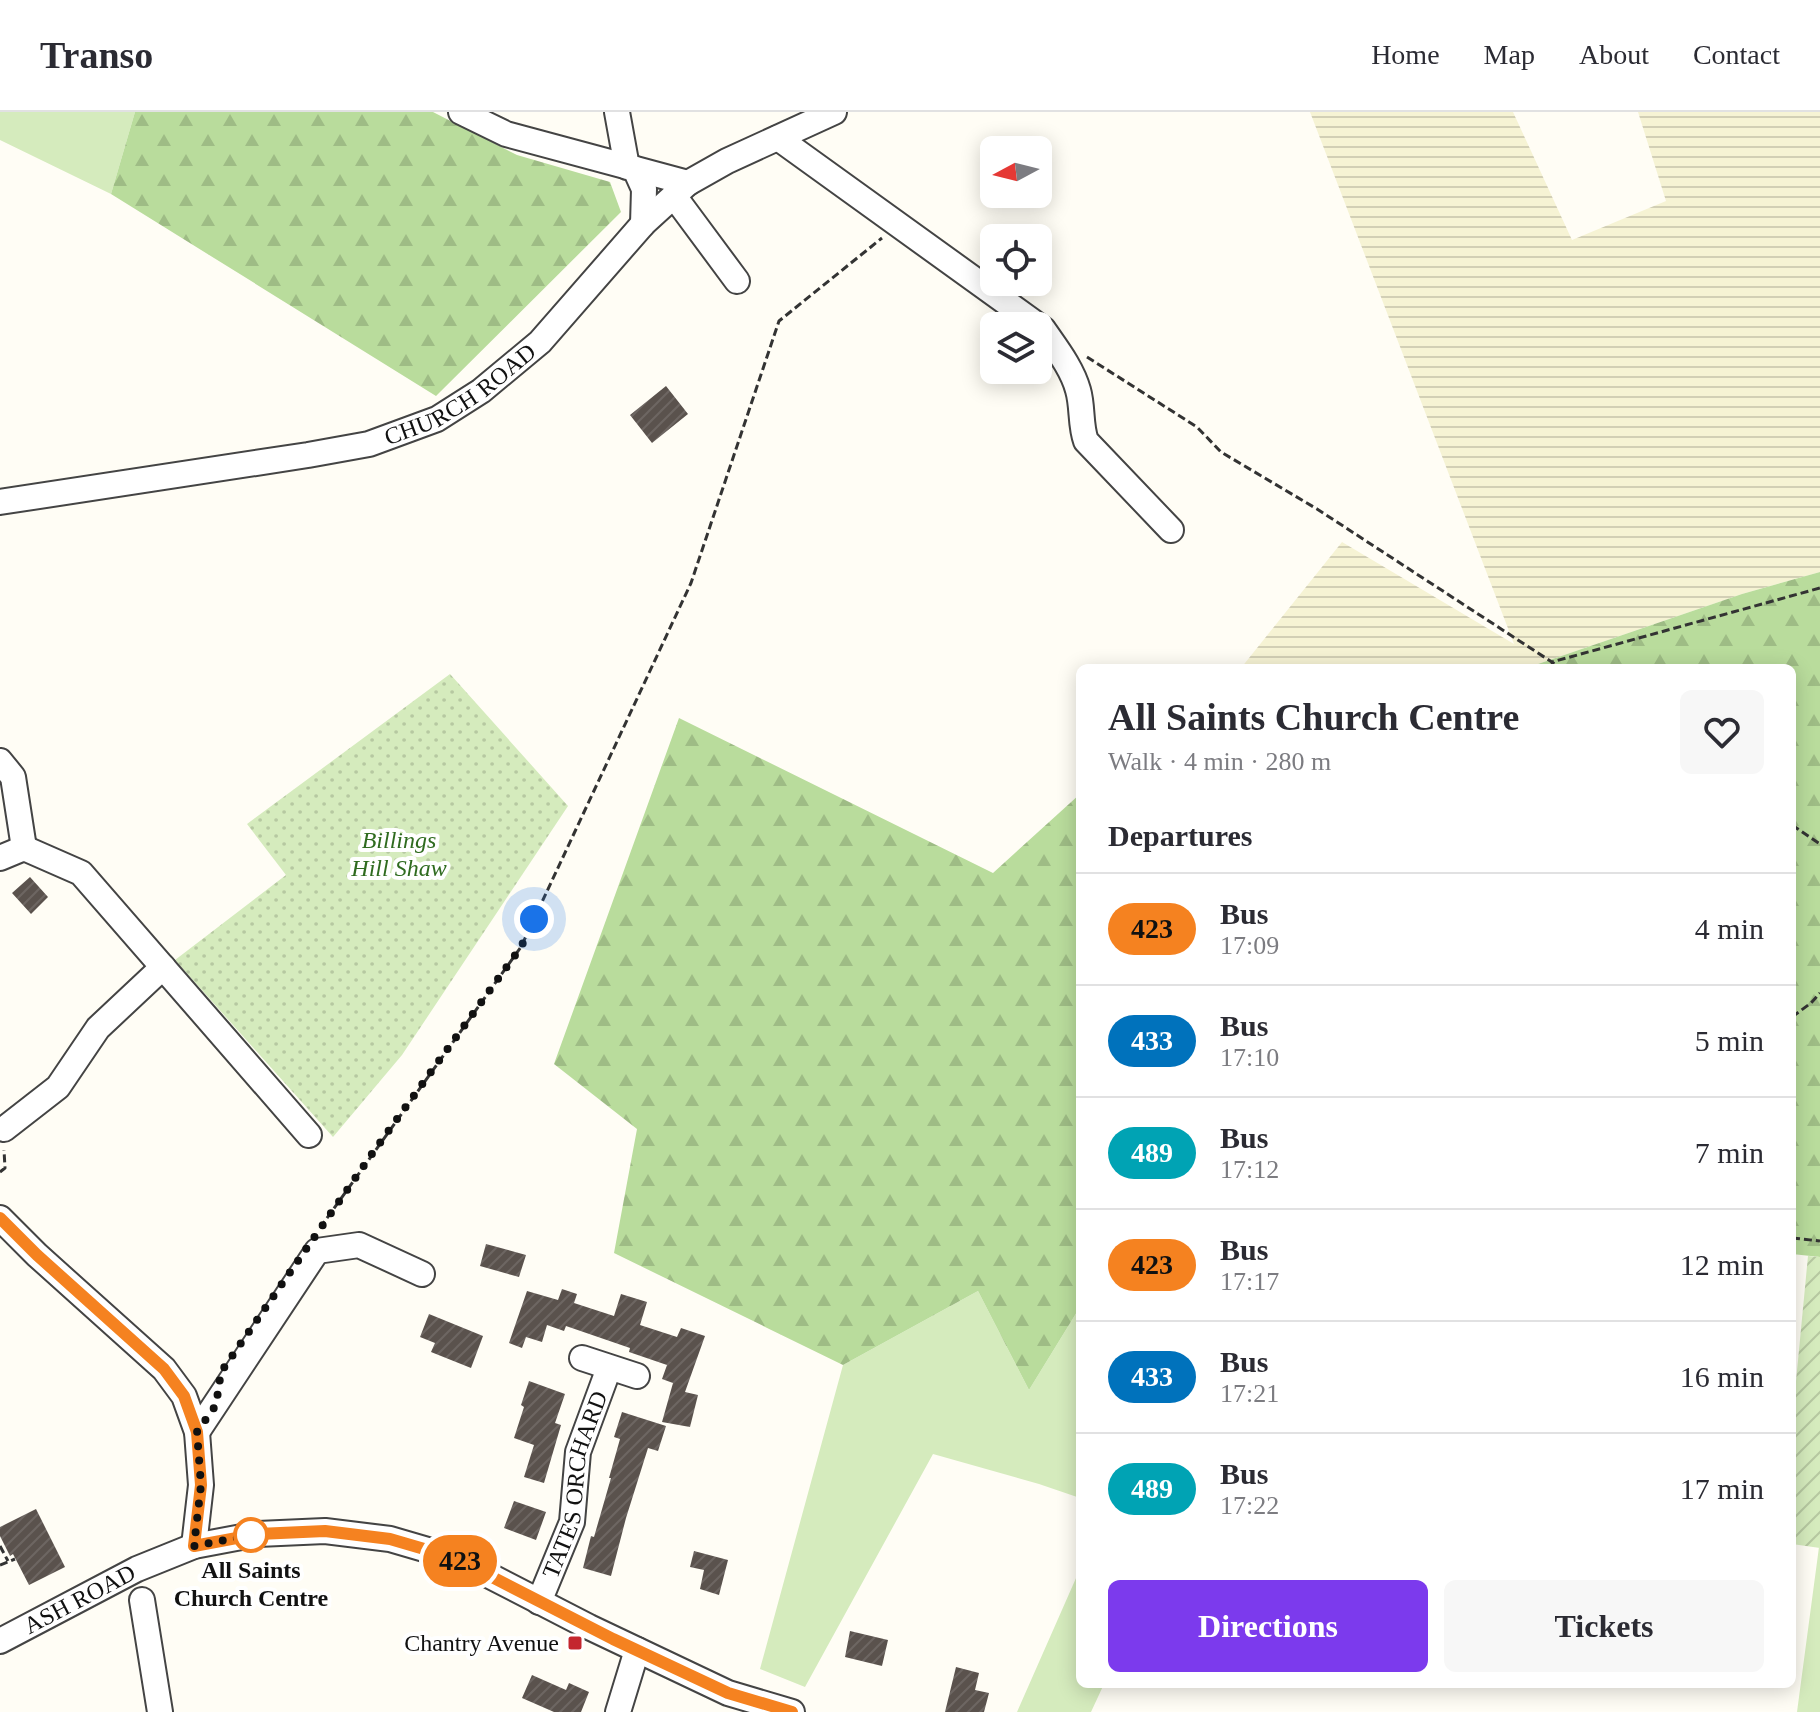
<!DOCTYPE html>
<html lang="en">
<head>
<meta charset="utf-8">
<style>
	:root { --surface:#fff; --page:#f7f7f7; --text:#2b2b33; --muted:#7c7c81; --line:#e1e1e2; --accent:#7c3aed }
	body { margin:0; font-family:Georgia,serif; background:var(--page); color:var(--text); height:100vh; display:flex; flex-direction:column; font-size:30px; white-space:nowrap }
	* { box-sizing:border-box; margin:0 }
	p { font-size:26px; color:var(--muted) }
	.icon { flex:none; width:44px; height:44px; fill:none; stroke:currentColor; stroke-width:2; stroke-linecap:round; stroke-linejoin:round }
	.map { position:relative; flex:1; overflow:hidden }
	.panel { position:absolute; left:1076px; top:552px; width:720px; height:1024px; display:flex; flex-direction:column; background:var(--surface); border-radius:12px; box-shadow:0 4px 20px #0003 }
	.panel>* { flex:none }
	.badge { padding:0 16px; border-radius:26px; font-size:28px; line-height:52px }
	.needle { width:52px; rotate:263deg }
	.controls { position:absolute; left:980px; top:24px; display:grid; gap:16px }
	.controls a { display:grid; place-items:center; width:72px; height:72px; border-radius:12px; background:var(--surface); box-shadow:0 4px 20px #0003; font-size:40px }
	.you { position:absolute; width:40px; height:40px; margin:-20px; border:6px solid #fff; border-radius:50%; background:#1a73e8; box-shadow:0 0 0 12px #1a73e833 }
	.map>.badge { position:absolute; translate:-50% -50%; box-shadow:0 0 0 4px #fff }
	h2 { padding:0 32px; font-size:30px; line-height:72px }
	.round { display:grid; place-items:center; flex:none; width:84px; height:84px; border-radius:12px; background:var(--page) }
	.headline { display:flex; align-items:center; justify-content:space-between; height:136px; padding:0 32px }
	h1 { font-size:38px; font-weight:700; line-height:60px }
	.primary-button { display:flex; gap:16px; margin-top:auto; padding:16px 32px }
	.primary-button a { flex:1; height:92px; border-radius:12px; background:var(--accent); color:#fff; font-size:32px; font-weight:700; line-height:92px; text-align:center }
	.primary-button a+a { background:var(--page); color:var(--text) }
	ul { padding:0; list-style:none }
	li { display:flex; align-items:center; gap:24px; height:112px; padding:0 32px; border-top:2px solid var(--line) }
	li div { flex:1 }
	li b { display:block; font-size:30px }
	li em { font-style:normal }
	li .badge { min-width:88px; font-weight:700; text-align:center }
	header { display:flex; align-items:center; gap:48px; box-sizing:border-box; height:112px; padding:0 40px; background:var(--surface); border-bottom:2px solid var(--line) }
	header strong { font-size:38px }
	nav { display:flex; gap:44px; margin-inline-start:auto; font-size:28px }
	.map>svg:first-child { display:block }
	.farmland { fill:url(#farmland-rules) }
	.grass { fill:#d5ebbd }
	.forest { fill:url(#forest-firs) }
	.park { fill:url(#park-dots) }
	.garden { fill:url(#garden-furrows) }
	.building { fill:url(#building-hatch) }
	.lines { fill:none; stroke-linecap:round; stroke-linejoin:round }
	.minor-casing { stroke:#444; stroke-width:28 }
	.path { stroke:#333; stroke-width:3; stroke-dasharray:8 4; stroke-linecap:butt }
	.minor { stroke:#fff; stroke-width:24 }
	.line-casing { stroke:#fff; stroke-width:18 }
	.line { stroke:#f58220; stroke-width:12 }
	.walk { stroke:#111; stroke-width:8; stroke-dasharray:0 14.4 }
	.stop-dot { fill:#fff; stroke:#f58220; stroke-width:4 }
	.poi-dot { fill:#c4262e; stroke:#fff; stroke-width:3 }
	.labels { text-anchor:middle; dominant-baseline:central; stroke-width:8; stroke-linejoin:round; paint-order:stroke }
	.street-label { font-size:24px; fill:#111; stroke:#fff }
	.park-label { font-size:24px; font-style:italic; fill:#2f6b1f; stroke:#fff }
	.stop-label { font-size:24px; font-weight:bold; fill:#111; stroke:#fff }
	.poi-label { font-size:24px; fill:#111; stroke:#fff; text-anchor:end }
</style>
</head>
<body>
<header>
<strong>Transo</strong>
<nav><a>Home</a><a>Map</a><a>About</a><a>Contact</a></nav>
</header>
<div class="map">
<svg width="1820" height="1600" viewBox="0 0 1820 1600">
	<defs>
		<pattern id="farmland-rules" width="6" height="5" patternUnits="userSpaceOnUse" patternTransform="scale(2)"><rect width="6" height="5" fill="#f6f3d4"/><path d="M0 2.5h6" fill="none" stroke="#d2cfb5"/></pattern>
		<pattern id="forest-firs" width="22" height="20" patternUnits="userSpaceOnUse" patternTransform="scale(2)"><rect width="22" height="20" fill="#b9dc9c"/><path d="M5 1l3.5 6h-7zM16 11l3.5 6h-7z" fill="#9ebc85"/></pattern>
		<pattern id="park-dots" width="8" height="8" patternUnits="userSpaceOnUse" patternTransform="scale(2)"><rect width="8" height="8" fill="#d5ebbd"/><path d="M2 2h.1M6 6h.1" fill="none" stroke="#b6c8a1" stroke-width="1.8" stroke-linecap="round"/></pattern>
		<pattern id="garden-furrows" width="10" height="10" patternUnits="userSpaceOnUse" patternTransform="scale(2)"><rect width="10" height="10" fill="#d5ebbd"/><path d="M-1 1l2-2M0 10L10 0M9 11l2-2" fill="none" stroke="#b6c8a1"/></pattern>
		<pattern id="building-hatch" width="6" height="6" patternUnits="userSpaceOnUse" patternTransform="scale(2)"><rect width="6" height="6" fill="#5a524d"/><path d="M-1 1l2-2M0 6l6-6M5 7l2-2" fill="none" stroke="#6d6662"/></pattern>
	</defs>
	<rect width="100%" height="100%" fill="#fffdf5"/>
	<path class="farmland" d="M 1310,0 L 1513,0 L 1572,128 L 1666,89 L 1638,0 L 1820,0 L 1820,460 L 1742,482 L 1538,552 L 1538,556 L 1241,556 L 1342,430 L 1514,532 Z"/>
	<path class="grass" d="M 0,0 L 135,0 L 111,82 L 0,28 Z
		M 978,1179 L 1029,1278 L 1080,1195 L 1080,1386 L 1039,1372 L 933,1342 L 805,1575 L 760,1557 L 843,1253 Z
		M 1819,1435 L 1820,1436 L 1820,1600 L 1797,1600 Z
		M 1080,1457 L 1080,1572 L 1104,1572 L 1091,1600 L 1017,1600 Z"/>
	<path class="forest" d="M 135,0 L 433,0 L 517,43 L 610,70 L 621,100 L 436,284 L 111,82 Z
		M 1820,460 L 1820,1145 L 1792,1142 L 1792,556 L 1538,556 L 1538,552 L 1742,482 Z
		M 679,606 L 993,761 L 1080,682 L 1080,1195 L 1029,1278 L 978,1179 L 843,1253 L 614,1141 L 637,1017 L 554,952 Z"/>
	<path class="park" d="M 450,562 L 568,694 L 402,943 L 333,1025 L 175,848 L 286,763 L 247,712 Z"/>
	<path class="garden" d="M 1808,1144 L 1820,1145 L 1820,1436 L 1792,1432 L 1792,1311 Z"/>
	<path class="building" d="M 666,274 L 688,302 L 652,331 L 630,303 Z
		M 30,765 L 48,785 L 31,802 L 12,781 Z
		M 486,1132 L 526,1143 L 519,1165 L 480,1154 Z
		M 562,1177 L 577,1182 L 574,1191 L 614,1204 L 621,1182 L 647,1190 L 640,1213 L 677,1225 L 681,1216 L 705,1224 L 685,1280 L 698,1283 L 690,1315 L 662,1310 L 673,1271 L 662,1267 L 667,1253 L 629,1240 L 630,1236 L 566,1214 L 564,1219 L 547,1213 L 542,1230 L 526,1225 L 522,1236 L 509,1231 L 527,1179 L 558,1188 Z
		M 429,1202 L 483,1224 L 471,1256 L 431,1240 L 435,1231 L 420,1225 Z
		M 529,1269 L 565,1282 L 555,1311 L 561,1313 L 544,1371 L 524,1365 L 534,1333 L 514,1326 L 524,1295 L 521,1293 Z
		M 622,1300 L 666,1314 L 658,1339 L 648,1336 L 626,1406 L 611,1464 L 583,1456 L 591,1424 L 594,1425 L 611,1366 L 609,1366 L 620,1327 L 614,1325 Z
		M 514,1389 L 546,1400 L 536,1428 L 504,1416 Z
		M 36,1397 L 65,1455 L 29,1473 L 13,1442 L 10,1444 L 0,1424 L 0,1415 Z
		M 694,1439 L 728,1448 L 719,1483 L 700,1477 L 704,1458 L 690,1455 Z
		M 850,1519 L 888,1528 L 882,1554 L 845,1545 Z
		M 956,1555 L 979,1561 L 975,1578 L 989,1581 L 984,1600 L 945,1600 Z
		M 532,1563 L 566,1578 L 569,1571 L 589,1580 L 581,1600 L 554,1600 L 522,1586 Z"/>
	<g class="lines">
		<defs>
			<g id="minor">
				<path d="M 461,0 L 506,22 L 688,71"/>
				<path d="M 617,0 L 627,55"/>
				<path d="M 778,26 L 1043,217 C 1056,236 1072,256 1078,278 C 1083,295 1080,313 1086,329 L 1171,418"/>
				<path d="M 635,57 L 644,77 L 643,112"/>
				<path d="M 674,84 L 737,169"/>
				<path id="s1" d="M 0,390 L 308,343 L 369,332 L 437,307 L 481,279 L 540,230 L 643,112 L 688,71 L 727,49 L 834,0"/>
				<path d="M 0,649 L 13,665 L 24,736"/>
				<path d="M 0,746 L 24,736 L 81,761 L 309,1023"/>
				<path d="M 4,1017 L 58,975 L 98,916 L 163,855"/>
				<path d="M 0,1106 L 37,1143 L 164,1257 L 184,1284 L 197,1320 L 201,1373 L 194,1434"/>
				<path d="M 582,1246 L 637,1264"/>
				<path d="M 197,1320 L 317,1139 L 359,1133 L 422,1162"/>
				<path d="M 142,1488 L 160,1600"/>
				<path id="s2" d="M 539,1490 L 572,1410 L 578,1340 L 609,1256"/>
				<path id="s3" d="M 0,1529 L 137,1457 L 194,1434 L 258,1422 L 325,1419 L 390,1427 L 455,1446 L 589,1515 L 728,1581 L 792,1600"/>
				<path d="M 618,1600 L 637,1538"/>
			</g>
		</defs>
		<use href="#minor" class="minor-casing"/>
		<path class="path" d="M 1087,245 L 1197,315 L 1221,340 L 1317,397 L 1561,556
			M 1553,556 L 1552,550 L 1820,476
			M 1792,713 L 1820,732
			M 1792,905 L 1811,891 L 1820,881
			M 0,1060 L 5,1056 L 4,1038
			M 320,1116 L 521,835 L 691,471 L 779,209 L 882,126
			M 1792,1126 L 1820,1129
			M 0,1434 L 8,1449
			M 0,1453 L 15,1447"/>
		<use href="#minor" class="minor"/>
	</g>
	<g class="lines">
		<defs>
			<path id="line" d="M 0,1106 L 37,1143 L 164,1257 L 184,1284 L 197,1320 L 201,1373 L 194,1434 L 258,1422 L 325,1419 L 390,1427 L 455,1446 L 613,1527 L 728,1581 L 792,1600"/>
		</defs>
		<use href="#line" class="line-casing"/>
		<use href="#line" class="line"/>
		<path class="walk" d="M 251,1423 L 194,1434 L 201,1373 L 197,1320 L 216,1293 L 221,1260 L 374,1039 L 521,835 L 534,807"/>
	</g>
	<circle class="stop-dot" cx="251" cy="1423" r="16"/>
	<rect class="poi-dot" x="567" y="1523" width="16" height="16" rx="4"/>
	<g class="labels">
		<g class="street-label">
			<text stroke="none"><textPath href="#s1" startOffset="478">CHURCH ROAD</textPath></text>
			<text stroke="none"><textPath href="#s2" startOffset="124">TATES ORCHARD</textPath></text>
			<text stroke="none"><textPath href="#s3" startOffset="90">ASH ROAD</textPath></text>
		</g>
		<g class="park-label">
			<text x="399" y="728">Billings<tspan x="399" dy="28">Hill Shaw</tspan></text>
		</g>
		<g class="stop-label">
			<text x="251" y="1458">All Saints<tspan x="251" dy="28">Church Centre</tspan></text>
		</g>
		<g class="poi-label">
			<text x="559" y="1531">Chantry Avenue</text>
		</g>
	</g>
</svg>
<div class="controls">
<a><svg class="needle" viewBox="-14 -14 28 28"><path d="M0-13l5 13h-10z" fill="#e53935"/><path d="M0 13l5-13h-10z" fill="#7c7c81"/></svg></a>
<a><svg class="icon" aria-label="locate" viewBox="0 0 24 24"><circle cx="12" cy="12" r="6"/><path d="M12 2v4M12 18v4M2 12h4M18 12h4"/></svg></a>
<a><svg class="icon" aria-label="layers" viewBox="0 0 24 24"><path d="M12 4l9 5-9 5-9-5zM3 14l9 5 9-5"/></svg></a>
</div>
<div class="you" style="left:534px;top:807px"></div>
<b class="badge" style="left:460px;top:1449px;background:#f58220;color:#111">423</b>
<section class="panel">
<div class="headline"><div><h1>All Saints Church Centre</h1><p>Walk · 4 min · 280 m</p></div><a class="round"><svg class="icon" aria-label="heart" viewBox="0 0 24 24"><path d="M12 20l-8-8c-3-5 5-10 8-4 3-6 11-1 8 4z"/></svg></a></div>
<h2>Departures</h2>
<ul>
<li><span class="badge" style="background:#f58220;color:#111">423</span><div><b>Bus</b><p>17:09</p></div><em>4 min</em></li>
<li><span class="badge" style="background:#0072bc;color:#fff">433</span><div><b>Bus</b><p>17:10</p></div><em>5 min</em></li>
<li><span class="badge" style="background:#00a3b4;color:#fff">489</span><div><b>Bus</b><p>17:12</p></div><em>7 min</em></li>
<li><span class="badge" style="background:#f58220;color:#111">423</span><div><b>Bus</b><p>17:17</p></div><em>12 min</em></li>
<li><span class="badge" style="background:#0072bc;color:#fff">433</span><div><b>Bus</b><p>17:21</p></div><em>16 min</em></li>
<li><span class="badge" style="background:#00a3b4;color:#fff">489</span><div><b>Bus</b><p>17:22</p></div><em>17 min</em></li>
</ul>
<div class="primary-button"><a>Directions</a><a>Tickets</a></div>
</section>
</div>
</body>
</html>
